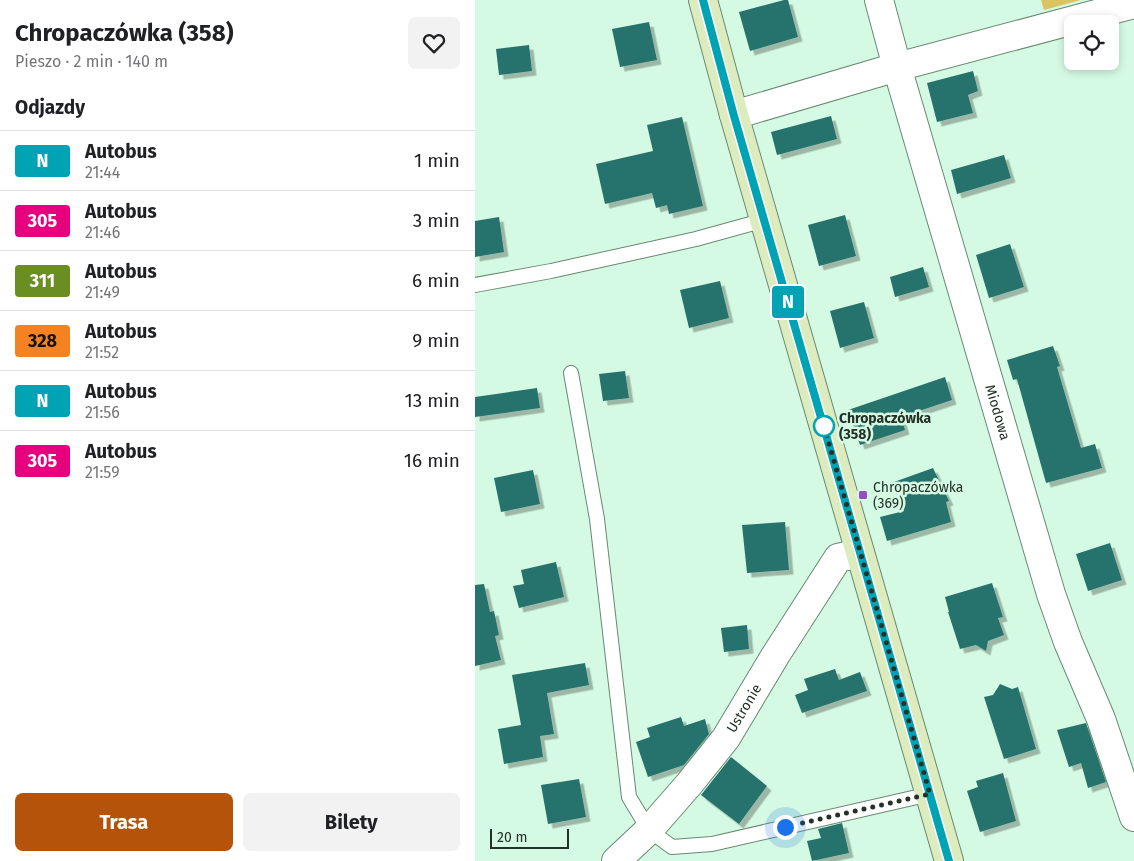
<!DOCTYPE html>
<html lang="pl">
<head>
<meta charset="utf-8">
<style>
	:root { --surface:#fff; --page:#f2f2f2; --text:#202124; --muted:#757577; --line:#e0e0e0; --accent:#b45309 }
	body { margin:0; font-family:"Fira Sans",sans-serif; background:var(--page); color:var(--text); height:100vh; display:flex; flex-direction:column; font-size:19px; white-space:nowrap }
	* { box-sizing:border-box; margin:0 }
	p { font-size:16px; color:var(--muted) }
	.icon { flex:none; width:28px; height:28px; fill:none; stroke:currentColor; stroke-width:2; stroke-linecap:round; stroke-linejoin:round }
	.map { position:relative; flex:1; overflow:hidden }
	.drawer { display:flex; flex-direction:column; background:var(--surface); width:475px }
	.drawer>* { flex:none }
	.badge { padding:0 10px; border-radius:4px; font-size:18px; line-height:32px }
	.tools { position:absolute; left:589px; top:15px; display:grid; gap:10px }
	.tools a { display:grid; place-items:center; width:55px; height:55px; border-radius:8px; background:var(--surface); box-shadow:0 2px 8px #0003; font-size:25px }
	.scale { position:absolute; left:15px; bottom:12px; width:79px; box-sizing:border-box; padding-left:5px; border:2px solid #233128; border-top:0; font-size:14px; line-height:18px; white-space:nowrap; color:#233128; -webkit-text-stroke:4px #d5fae3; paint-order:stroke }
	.you { position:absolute; width:25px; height:25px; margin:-12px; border:4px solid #fff; border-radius:50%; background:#1a73e8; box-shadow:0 0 0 8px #1a73e833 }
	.map>.badge { position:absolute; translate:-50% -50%; box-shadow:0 0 0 2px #fff }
	h2 { padding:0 15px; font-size:19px; line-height:45px }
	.round { display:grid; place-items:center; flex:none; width:52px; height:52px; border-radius:8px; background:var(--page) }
	.overview { display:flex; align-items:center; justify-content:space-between; height:85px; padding:0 15px }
	h1 { font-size:24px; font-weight:700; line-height:38px }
	.primary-button { display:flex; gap:10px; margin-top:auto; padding:10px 15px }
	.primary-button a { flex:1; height:58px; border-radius:8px; background:var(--accent); color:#fff; font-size:20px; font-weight:700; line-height:58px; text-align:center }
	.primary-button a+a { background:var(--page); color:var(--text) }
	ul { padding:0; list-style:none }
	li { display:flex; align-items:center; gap:15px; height:60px; padding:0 15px; border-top:1px solid var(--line) }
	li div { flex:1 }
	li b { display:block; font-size:19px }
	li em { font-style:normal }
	li .badge { min-width:55px; font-weight:700; text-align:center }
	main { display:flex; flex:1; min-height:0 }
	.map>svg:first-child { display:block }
	.green { fill:#dac361 }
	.building { fill:#27726c; filter:url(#shadow) }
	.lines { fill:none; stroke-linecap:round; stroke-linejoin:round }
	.lane-casing { stroke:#688974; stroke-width:16 }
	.street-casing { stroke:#688974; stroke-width:30 }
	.secondary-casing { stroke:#688974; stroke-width:30 }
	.lane { stroke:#fff; stroke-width:14 }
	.street { stroke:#fff; stroke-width:28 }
	.secondary { stroke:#ddecbe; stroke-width:28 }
	.line-casing { stroke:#fff; stroke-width:11 }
	.line { stroke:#00a3b4; stroke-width:8 }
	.walk { stroke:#233128; stroke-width:5; stroke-dasharray:0 9 }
	.stop-dot { fill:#fff; stroke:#00a3b4; stroke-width:2.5 }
	.poi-dot { fill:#954fc2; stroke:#d5fae3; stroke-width:2 }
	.labels { text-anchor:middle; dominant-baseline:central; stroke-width:5; stroke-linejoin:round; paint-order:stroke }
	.street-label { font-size:14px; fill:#233128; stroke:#d5fae3 }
	.stop-label { font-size:14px; font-weight:bold; fill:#233128; stroke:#d5fae3; text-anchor:start }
	.poi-label { font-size:14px; fill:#233128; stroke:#d5fae3; text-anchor:start }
</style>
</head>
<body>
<main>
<section class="drawer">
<div class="overview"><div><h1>Chropaczówka (358)</h1><p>Pieszo · 2 min · 140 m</p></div><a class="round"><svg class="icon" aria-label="heart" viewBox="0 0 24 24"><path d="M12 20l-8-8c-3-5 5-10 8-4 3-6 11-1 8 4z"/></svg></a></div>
<h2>Odjazdy</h2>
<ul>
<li><span class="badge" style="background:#00a3b4;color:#fff">N</span><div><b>Autobus</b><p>21:44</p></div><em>1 min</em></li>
<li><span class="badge" style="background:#e6007e;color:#fff">305</span><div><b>Autobus</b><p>21:46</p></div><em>3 min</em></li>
<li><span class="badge" style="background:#6b8e23;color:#fff">311</span><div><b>Autobus</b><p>21:49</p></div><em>6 min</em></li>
<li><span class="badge" style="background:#f58220;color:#111">328</span><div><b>Autobus</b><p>21:52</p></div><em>9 min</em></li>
<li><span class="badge" style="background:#00a3b4;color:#fff">N</span><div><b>Autobus</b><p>21:56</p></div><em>13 min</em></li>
<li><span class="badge" style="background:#e6007e;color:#fff">305</span><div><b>Autobus</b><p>21:59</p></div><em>16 min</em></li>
</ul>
<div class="primary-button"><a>Trasa</a><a>Bilety</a></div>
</section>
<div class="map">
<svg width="659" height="861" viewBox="0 0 659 861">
	<defs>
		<filter id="shadow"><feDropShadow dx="4.5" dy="4.5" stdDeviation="0" flood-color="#0004"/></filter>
	</defs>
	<rect width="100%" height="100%" fill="#d5fae3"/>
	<path class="green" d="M 566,0 L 606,0 L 569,10 Z"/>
	<path class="building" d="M 309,0 L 313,0 L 323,37 L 275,51 L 264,12 Z
		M 174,22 L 182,60 L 145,67 L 137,29 Z
		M 54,45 L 57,71 L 24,75 L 21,49 Z
		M 498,71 L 503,91 L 493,95 L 498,113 L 462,122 L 452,83 Z
		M 356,116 L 362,139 L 302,155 L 296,132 Z
		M 207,117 L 228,206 L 194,214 L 192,205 L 181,208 L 177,193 L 130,204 L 121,164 L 178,151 L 172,125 Z
		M 529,155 L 536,178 L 482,194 L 476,170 Z
		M 370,215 L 381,256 L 344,266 L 333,225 Z
		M 24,217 L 29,252 L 0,257 L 0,221 Z
		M 535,244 L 549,287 L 514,298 L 501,255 Z
		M 448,267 L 454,287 L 420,297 L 415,277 Z
		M 245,281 L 254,318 L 214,328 L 205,290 Z
		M 389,302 L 399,338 L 365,348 L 355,311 Z
		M 578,346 L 585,366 L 582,367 L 606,448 L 620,444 L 627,468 L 571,483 L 542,379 L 538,380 L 532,360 Z
		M 150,371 L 154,398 L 128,401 L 124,374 Z
		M 470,377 L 477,400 L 426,417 L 430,430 L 385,445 L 373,410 Z
		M 62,388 L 65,408 L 0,417 L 0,397 Z
		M 458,468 L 474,501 L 471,502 L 476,522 L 412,541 L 405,517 L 429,511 L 419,482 Z
		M 58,470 L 65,504 L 26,512 L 19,478 Z
		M 310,522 L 314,570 L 272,573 L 267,525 Z
		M 635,543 L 647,580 L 613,591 L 601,554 Z
		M 81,562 L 89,597 L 44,608 L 38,586 L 49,584 L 46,570 Z
		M 517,583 L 528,617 L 523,618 L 529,635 L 513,641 L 511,651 L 501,645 L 485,649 L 473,612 L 474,612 L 470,597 Z
		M 9,584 L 15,612 L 19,611 L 24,635 L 20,636 L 26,660 L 0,666 L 0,585 Z
		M 272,625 L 274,649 L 249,652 L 246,628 Z
		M 110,663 L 114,685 L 72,693 L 79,734 L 65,736 L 68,757 L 29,764 L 23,729 L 46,725 L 37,675 Z
		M 360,669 L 364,680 L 385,672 L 392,691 L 327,713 L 320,695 L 333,690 L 329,679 Z
		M 525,684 L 537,689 L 543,687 L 561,749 L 529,759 L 509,697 L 518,695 Z
		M 206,717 L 209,726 L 230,719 L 234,734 L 209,765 L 173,777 L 161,742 L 175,737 L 172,728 Z
		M 611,723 L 631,782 L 613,788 L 606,763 L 594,767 L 582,730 Z
		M 256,757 L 292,786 L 264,824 L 226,795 Z
		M 528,773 L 541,821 L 505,832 L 492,791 L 503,787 L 501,781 Z
		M 104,779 L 111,817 L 73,824 L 66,785 Z
		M 367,823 L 374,853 L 337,861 L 332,841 L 346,838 L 343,829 Z"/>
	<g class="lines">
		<defs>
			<path id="lane" d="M 0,285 L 76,271 L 221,239 L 290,220
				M 96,373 L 122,519 L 154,797 L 174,830 L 197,847 L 237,844 L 455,794"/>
			<g id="street">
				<path id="s1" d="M 404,0 L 422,67 L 576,594 L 593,642 L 626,719 L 659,817"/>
				<path d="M 259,115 L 422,67 L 659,4"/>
				<path id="s2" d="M 141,861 L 174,830 L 215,783 L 251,738 L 300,656 L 363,558 L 385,553"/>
			</g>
			<path id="secondary" d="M 228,0 L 259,115 L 474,861"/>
		</defs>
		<use href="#lane" class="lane-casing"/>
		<use href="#street" class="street-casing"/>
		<use href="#secondary" class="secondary-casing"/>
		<use href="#lane" class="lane"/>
		<use href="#street" class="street"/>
		<use href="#secondary" class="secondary"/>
	</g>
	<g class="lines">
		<defs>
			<path id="line" d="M 228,0 L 259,116 L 474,861"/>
		</defs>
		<use href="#line" class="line-casing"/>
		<use href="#line" class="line"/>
		<path class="walk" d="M 310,827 L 455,794 L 348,423 L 349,426"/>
	</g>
	<circle class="stop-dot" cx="349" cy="426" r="10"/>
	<rect class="poi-dot" x="383" y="490" width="10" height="10" rx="2.5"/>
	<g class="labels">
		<g class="street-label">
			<text stroke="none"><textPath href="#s1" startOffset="429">Miodowa</textPath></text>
			<text stroke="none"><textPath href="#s2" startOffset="200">Ustronie</textPath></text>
		</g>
		<g class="stop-label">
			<text x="364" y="418">Chropaczówka<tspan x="364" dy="16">(358)</tspan></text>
		</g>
		<g class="poi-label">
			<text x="398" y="487">Chropaczówka<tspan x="398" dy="16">(369)</tspan></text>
		</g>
	</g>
</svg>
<div class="tools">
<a><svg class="icon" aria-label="locate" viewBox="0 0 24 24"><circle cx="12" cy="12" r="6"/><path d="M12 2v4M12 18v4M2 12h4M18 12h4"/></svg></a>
</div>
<div class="scale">20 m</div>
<div class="you" style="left:310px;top:827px"></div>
<b class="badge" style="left:313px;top:302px;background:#00a3b4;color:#fff">N</b>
</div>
</main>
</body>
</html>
